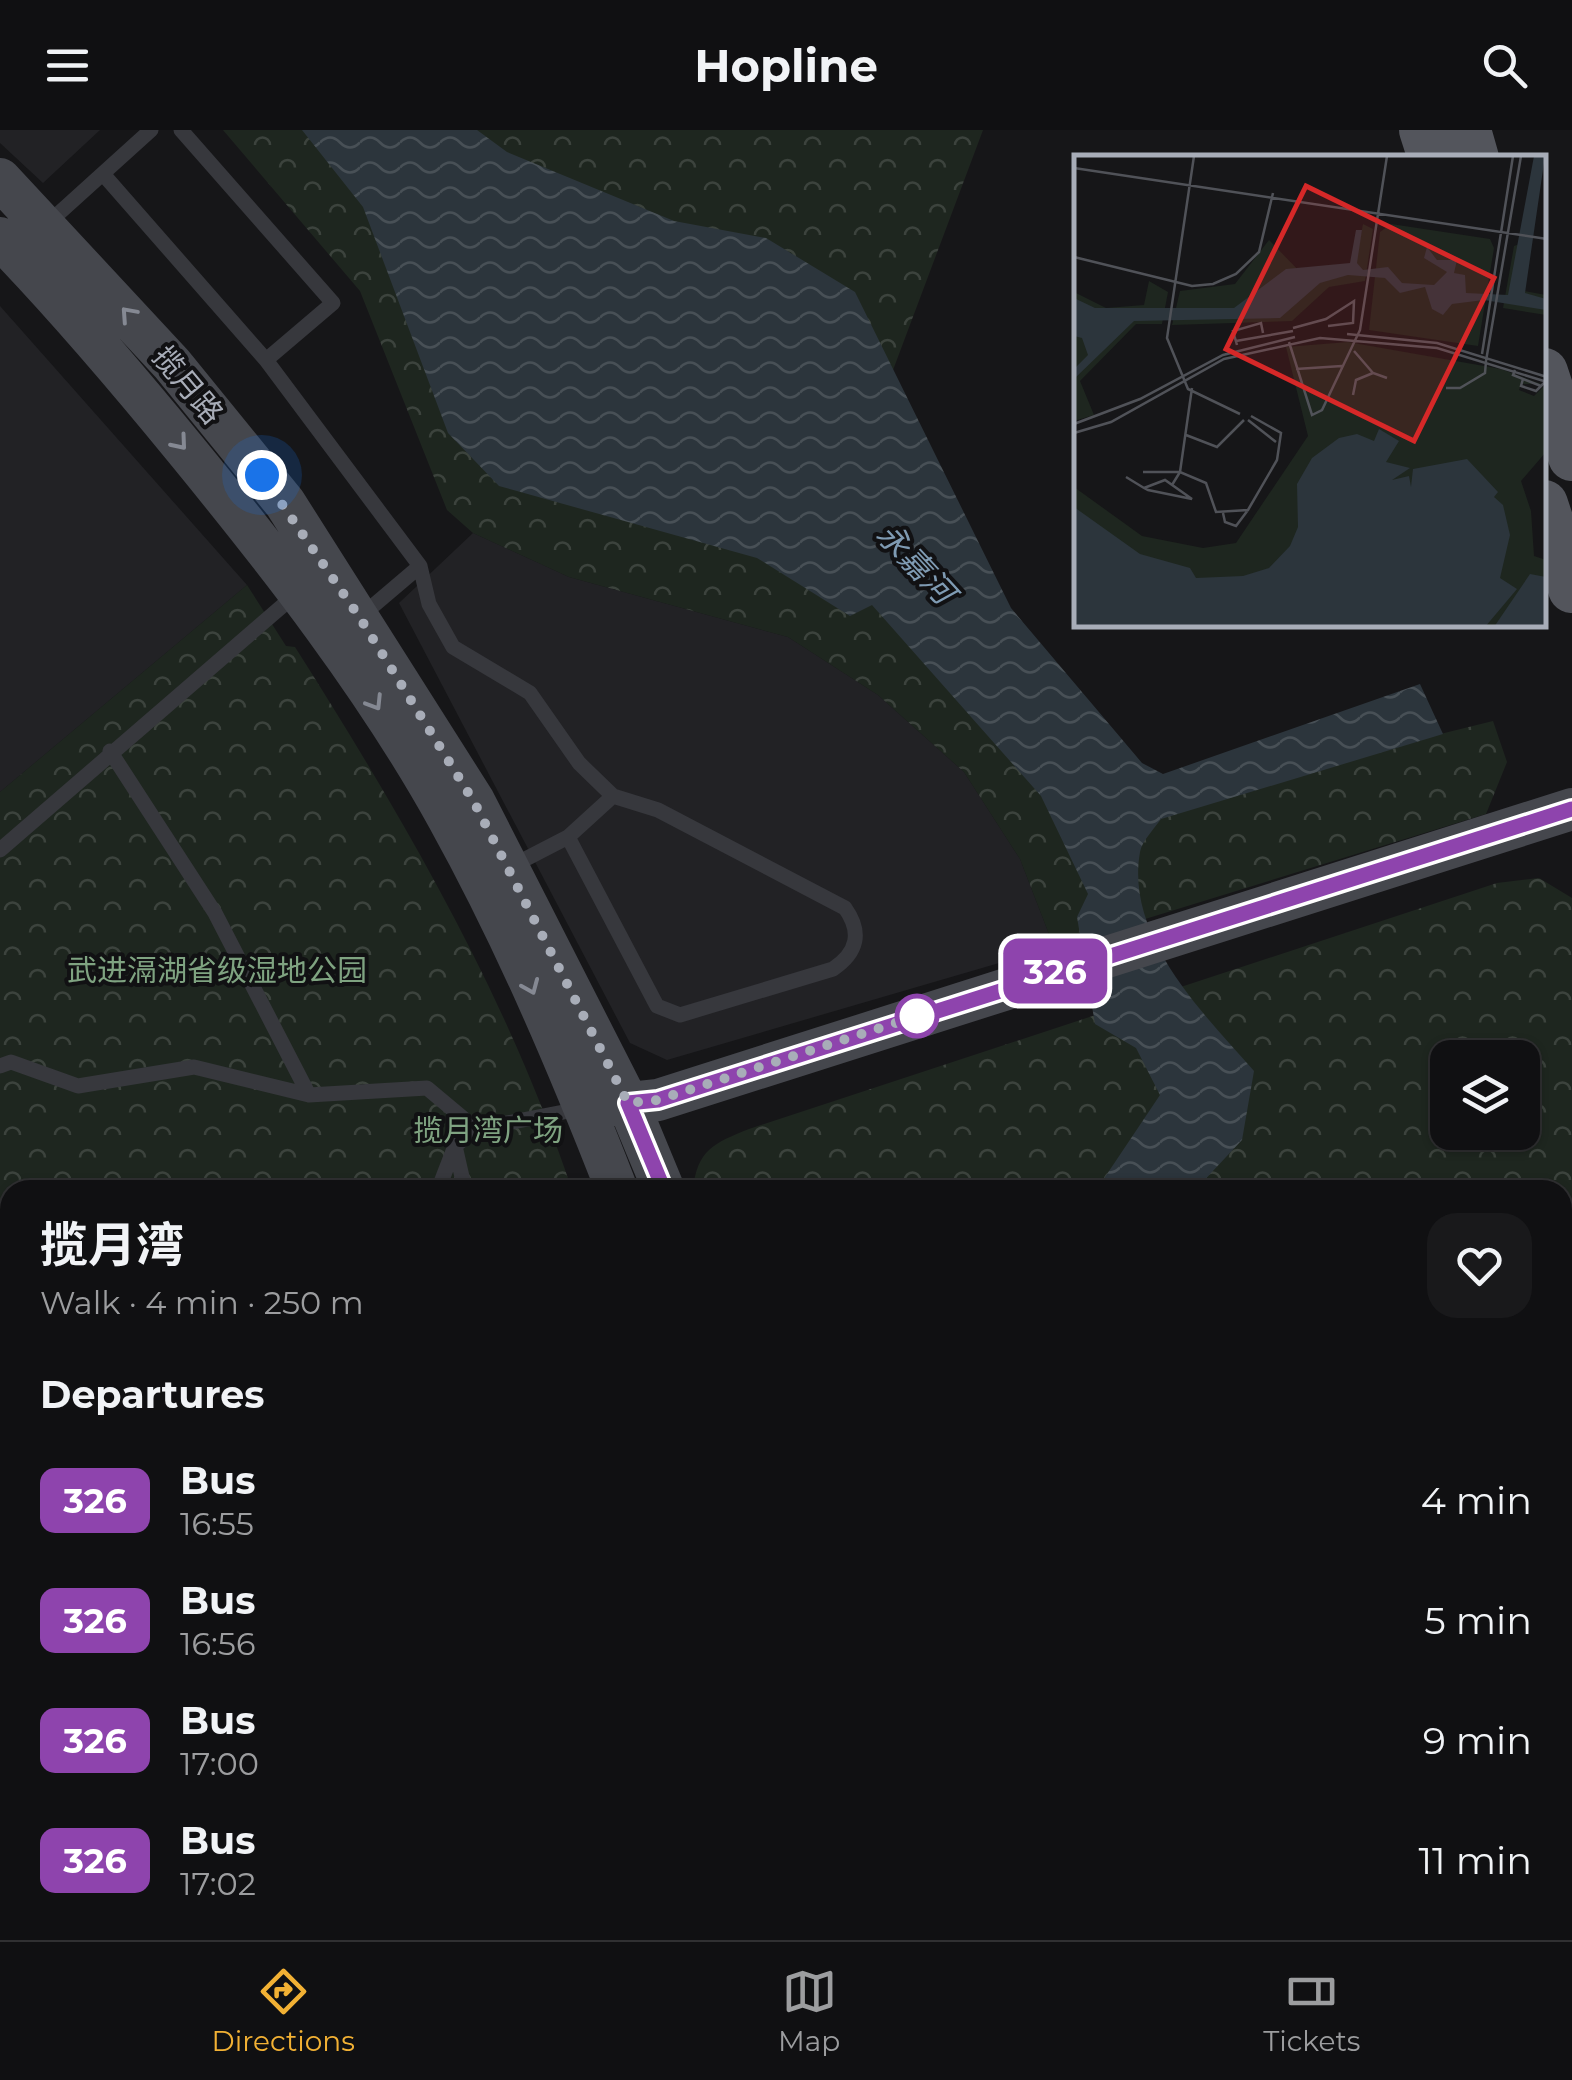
<!DOCTYPE html>
<html lang="en">
<head>
<meta charset="utf-8">
<style>
	:root { --surface:#101012; --page:#19191b; --text:#f1f3f6; --muted:#9c9d9f; --line:#303032; --accent:#f2b134 }
	body { margin:0; font-family:Montserrat,"Noto Sans SC",sans-serif; background:var(--page); color:var(--text); height:100vh; display:flex; flex-direction:column; font-size:38px; white-space:nowrap }
	* { box-sizing:border-box; margin:0 }
	p { font-size:32px; color:var(--muted) }
	.icon { flex:none; width:55px; height:55px; fill:none; stroke:currentColor; stroke-width:2; stroke-linecap:round; stroke-linejoin:round }
	.map { position:relative; flex:1; overflow:hidden }
	.details { position:absolute; left:0px; top:1050px; width:1572px; height:760px; display:flex; flex-direction:column; background:var(--surface); border-radius:30px 30px 0 0; box-shadow:0 2px 8px #0004,0 0 0 2px var(--line) }
	.details>* { flex:none }
	.badge { padding:0 20px; border-radius:15px; font-size:35px; line-height:65px }
	.fabs { position:absolute; left:1430px; top:910px; display:grid; gap:20px }
	.fabs a { display:grid; place-items:center; width:110px; height:110px; border-radius:20px; background:var(--surface); box-shadow:0 2px 8px #0004,0 0 0 2px var(--line); font-size:50px }
	.you { position:absolute; width:50px; height:50px; margin:-25px; border:8px solid #fff; border-radius:50%; background:#1a73e8; box-shadow:0 0 0 15px #1a73e833 }
	.map>.badge { position:absolute; translate:-50% -50%; box-shadow:0 0 0 5px #fff }
	h2 { padding:0 40px; font-size:38px; line-height:90px }
	.round { display:grid; place-items:center; flex:none; width:105px; height:105px; border-radius:30px; background:var(--page) }
	.headline { display:flex; align-items:center; justify-content:space-between; height:170px; padding:0 40px }
	h1 { font-size:48px; font-weight:700; line-height:75px }
	ul { padding:0; list-style:none }
	li { display:flex; align-items:center; gap:30px; height:120px; padding:0 40px }
	li div { flex:1 }
	li b { display:block; font-size:38px }
	li em { font-style:normal }
	li .badge { min-width:110px; font-weight:700; text-align:center }
	header { display:flex; justify-content:space-between; align-items:center; height:130px; padding:0 40px; background:var(--surface); font-size:45px; font-weight:700 }
	.tab-bar { display:flex; justify-content:space-around; align-items:center; height:140px; border-top:2px solid var(--line); background:var(--surface); font-size:28px; color:var(--muted) }
	.tab-bar a { display:grid; justify-items:center; gap:5px }
	.tab-bar .on { color:var(--accent) }
	.map>svg:first-child { display:block }
	.built { fill:#222225 }
	.park { fill:url(#park-crowns); fill-rule:evenodd }
	.water { fill:url(#water-waves) }
	.lines { fill:none; stroke-linecap:round; stroke-linejoin:round }
	.lane { stroke:#37383d; stroke-width:15 }
	.secondary { stroke:#45474d; stroke-width:42 }
	.primary { stroke:#53555c; stroke-width:48 }
	.oneway { stroke:#858993 }
	.line-casing { stroke:#fff; stroke-width:22 }
	.line { stroke:#8e44ad; stroke-width:15 }
	.walk { stroke:#a8adb8; stroke-width:10; stroke-dasharray:0 18 }
	.stop-dot { fill:#fff; stroke:#8e44ad; stroke-width:5 }
	.labels { text-anchor:middle; dominant-baseline:central; stroke-width:8; stroke-linejoin:round; paint-order:stroke }
	.street-label { font-size:30px; fill:#a8adb8; stroke:#111113 }
	.park-label { font-size:30px; fill:#7fa381; stroke:#111113 }
	.water-label { font-size:32px; font-style:italic; fill:#7f9bb3; stroke:#111113 }
	.inset-road { fill:none; stroke:#505258; stroke-width:2.5 }
	.view { fill:#d62828; fill-opacity:0.15; stroke:#d62828; stroke-width:5 }
	.inset-edge { fill:none; stroke:#a8adb8; stroke-width:5 }
</style>
</head>
<body>
<header><svg class="icon" aria-label="menu" viewBox="0 0 24 24"><path d="M4 6h16M4 12h16M4 18h16"/></svg>Hopline<svg class="icon" aria-label="search" viewBox="0 0 24 24"><circle cx="10" cy="10" r="6"/><path d="M15 15l6 6"/></svg></header>
<div class="map">
<svg width="1572" height="1810" viewBox="0 0 1572 1810">
	<defs>
		<pattern id="park-crowns" width="20" height="18" patternUnits="userSpaceOnUse" patternTransform="scale(2.5)"><rect width="20" height="18" fill="#1e261f"/><path d="M2 6a3 3 0 1 1 6 0M12 15a3 3 0 1 1 6 0" fill="none" stroke="#3c433d"/></pattern>
		<pattern id="water-waves" width="16" height="10" patternUnits="userSpaceOnUse" patternTransform="scale(2.5)"><rect width="16" height="10" fill="#2c353c"/><path d="M0 5q4-4 8 0t8 0" fill="none" stroke="#485056"/></pattern>
	</defs>
	<rect width="100%" height="100%" fill="#161618"/>
	<path class="built" d="M 0,0 L 100,0 L 43,53 L 0,13 Z
		M 0,176 L 247,455 L 0,662 Z
		M 473,403 L 569,447 L 788,507 L 878,565 L 964,642 L 1020,729 L 1054,817 L 667,930 L 630,913 L 399,473 Z"/>
	<path class="park" d="M 223,0 L 983,0 L 839,384 L 1109,686 L 1493,591 L 1507,632 L 1486,684 L 1054,817 L 1020,729 L 964,642 L 878,565 L 788,507 L 569,447 L 473,403 L 447,380 L 360,161 Z
		M 247,455 L 286,516 L 295,517 C 404,689 507,865 572,1060 L 10,1060 L 10,1800 L 804,1800 L 806,1810 L 0,1810 L 0,662 Z
		M 1539,748 L 1572,768 L 1572,1768 L 1563,1771 L 1562,1060 L 693,1060 C 697,1020 714,1013 749,999 L 1497,753 ZM 1448,928 L 1522,928 L 1522,1002 L 1448,1002 Z
		M 913,1800 L 1469,1800 L 1437,1810 L 915,1810 Z"/>
	<path class="water" d="M 302,0 L 477,0 L 507,22 L 674,91 L 766,108 L 855,162 L 1011,478 L 1142,633 L 1163,644 L 1420,554 L 1443,604 L 1161,689 C 1154,699 1142,711 1140,722 C 1125,807 1203,883 1254,941 L 1242,1010 L 1195,1060 L 1103,1060 L 1101,1053 L 1160,965 L 1136,918 L 1095,894 L 1077,787 L 1088,764 L 1041,666 L 872,475 L 850,486 L 757,428 L 499,356 L 448,303 L 363,77 Z
		M 1563,1388 L 1572,1396 L 1569,1450 L 1563,1454 Z
		M 1330,1800 L 1433,1800 L 1436,1810 L 1345,1810 Z"/>
	<g class="lines">
		<path class="lane" d="M 181,0 L 333,173 L 266,230
			M 103,44 L 266,230 L 420,436 L 360,487
			M 47,94 L 151,0
			M 420,436 L 429,474 L 453,517 L 530,563 L 579,633 L 613,666 L 658,680 L 845,778 C 862,802 858,822 833,839 L 680,885 L 657,876 L 568,707
			M 110,621 L 215,783 L 309,965
			M 0,720 L 295,465
			M 510,737 L 568,707 L 613,666
			M 0,936 L 11,932 L 78,956 L 194,937 L 309,965 L 427,958 L 476,999 L 579,979
			M 455,1016 L 465,1060
			M 438,1060 L 455,1016 L 476,999"/>
		<path class="secondary" d="M 0,49 L 172,234 L 285,373 L 474,671 L 628,973 L 664,1060
			M 0,108 C 65,175 126,247 185,319 C 280,435 375,556 448,688 C 514,807 568,934 617,1060
			M 602,976 L 658,970 L 1572,679
			M 845,1800 L 847,1810
			M 889,1800 L 892,1810"/>
		<path class="primary" d="M 1423,0 L 1432,28
			M 1467,0 L 1475,28
			M 1544,242 L 1572,327
			M 1544,374 L 1572,459"/>
	</g>
	<defs><path id="oneway-chevron" d="M-2-3.5L2.5 0L-2 3.5" fill="none" stroke-width="1.6" stroke-linecap="round" stroke-linejoin="round" transform="scale(2.5)"/></defs>
	<g class="oneway">
		<use href="#oneway-chevron" transform="translate(128 184) rotate(-132)"/>
		<use href="#oneway-chevron" transform="translate(180 313) rotate(50)"/>
		<use href="#oneway-chevron" transform="translate(375 573) rotate(58)"/>
		<use href="#oneway-chevron" transform="translate(531 857) rotate(67)"/>
	</g>
	<g class="lines">
		<defs>
			<path id="line" d="M 664,1060 L 628,973 L 658,970 L 1572,679"/>
		</defs>
		<use href="#line" class="line-casing"/>
		<use href="#line" class="line"/>
		<path class="walk" d="M 262,345 L 360,488 L 474,672 L 628,973 L 658,970 L 917,886"/>
	</g>
	<circle class="stop-dot" cx="917" cy="886" r="20"/>
	<g class="labels">
		<g class="street-label">
			<text transform="translate(188 255) rotate(50)">揽月路</text>
		</g>
		<g class="park-label">
			<text x="217" y="840">武进滆湖省级湿地公园</text>
			<text x="488" y="1000">揽月湾广场</text>
		</g>
		<g class="water-label">
			<text transform="translate(916 433) rotate(47)">永嘉河</text>
		</g>
	</g>
	<g transform="translate(1074 25)">
		<rect width="472" height="472" fill="#161618"/>
		<path d="M 289,69 L 299,74 L 291,126 L 255,132 L 218,166 L 98,170 L 106,136 L 161,129 L 195,85 L 235,126 L 280,114 ZM 317,69 L 416,84 L 420,93 L 404,191 L 295,175 L 306,77 ZM 448,88 L 445,135 L 472,140 L 472,160 L 429,153 L 440,91 ZM 75,126 L 94,137 L 88,169 L 62,169 L 6,226 L 20,260 L 0,266 L 0,137 L 32,153 L 70,150 ZM 274,187 L 427,214 L 467,229 L 447,229 L 445,235 L 460,241 L 473,228 L 472,297 L 447,326 L 457,356 L 460,401 L 472,405 L 472,472 L 0,472 L 0,332 L 68,381 L 129,393 L 162,388 L 234,281 L 212,192 Z" fill="#1e261f"/>
		<path d="M 460,1 L 471,1 L 451,138 L 472,144 L 472,155 L 410,145 L 378,149 L 369,160 L 358,154 L 351,132 L 326,138 L 311,123 L 274,120 L 246,128 L 206,163 L 60,166 L 0,224 L 0,214 L 14,200 L 8,183 L 0,181 L 0,143 L 21,153 L 160,153 L 212,114 L 276,108 L 282,75 L 288,75 L 283,108 L 289,115 L 314,112 L 328,128 L 360,130 L 373,117 L 350,103 L 353,92 L 363,105 L 383,105 L 380,118 L 391,120 L 392,138 L 434,140 ZM 305,274 L 325,286 L 312,307 L 336,313 L 318,325 L 335,321 L 337,332 L 339,314 L 393,304 L 424,337 L 420,342 L 429,350 L 436,380 L 426,423 L 443,434 L 411,472 L 0,472 L 0,352 L 66,399 L 116,413 L 122,423 L 169,421 L 195,413 L 216,391 L 224,372 L 223,329 L 238,303 L 265,283 L 283,279 L 300,286 ZM 456,419 L 472,422 L 472,472 L 420,472 Z" fill="#2c353c"/>
		<path class="inset-road" d="M 120,1 L 93,183 L 114,234 L 166,259M 0,13 L 473,84M 0,102 L 118,131 L 139,129 L 162,119 L 185,97 L 199,38M 219,173 L 252,164 L 280,146 L 279,168 L 254,171M 273,179 L 363,188 L 473,222M 162,186 L 219,176M 215,187 L 238,260 L 248,255 L 286,175 L 313,1M 163,190 L 159,176 L 187,168 L 189,178M 280,196 L 299,218 L 313,223M 408,199 L 439,1M 412,206 L 447,1M 222,214 L 268,211M 441,215 L 439,220 L 467,231 L 471,227M 449,224 L 447,231 L 462,236 L 467,231M 372,233 L 386,233 L 411,218 L 412,206M 279,240 L 282,225 L 299,218M 174,265 L 202,287M 0,269 L 66,244 L 149,200 L 221,182M 0,278 L 37,267 L 150,204 L 246,183 L 363,193 L 473,227M 112,280 L 143,292 L 170,265M 69,317 L 106,317 L 132,328 L 142,357 L 174,355 L 203,305 L 207,278 L 177,261M 52,322 L 70,333 L 74,335 L 118,344 L 91,325 L 70,333M 98,330 L 106,317 L 118,233M 149,358 L 151,367 L 162,371 L 174,355"/>
		<path class="view" d="M 232,31 L 420,123 L 340,286 L 152,194 Z"/>
		<rect width="472" height="472" class="inset-edge"/>
	</g>
</svg>
<div class="fabs">
<a><svg class="icon" aria-label="layers" viewBox="0 0 24 24"><path d="M12 4l9 5-9 5-9-5zM3 14l9 5 9-5"/></svg></a>
</div>
<div class="you" style="left:262px;top:345px"></div>
<b class="badge" style="left:1055px;top:841px;background:#8e44ad;color:#fff">326</b>
<section class="details">
<div class="headline"><div><h1>揽月湾</h1><p>Walk · 4 min · 250 m</p></div><a class="round"><svg class="icon" aria-label="heart" viewBox="0 0 24 24"><path d="M12 20l-8-8c-3-5 5-10 8-4 3-6 11-1 8 4z"/></svg></a></div>
<h2>Departures</h2>
<ul>
<li><span class="badge" style="background:#8e44ad;color:#fff">326</span><div><b>Bus</b><p>16:55</p></div><em>4 min</em></li>
<li><span class="badge" style="background:#8e44ad;color:#fff">326</span><div><b>Bus</b><p>16:56</p></div><em>5 min</em></li>
<li><span class="badge" style="background:#8e44ad;color:#fff">326</span><div><b>Bus</b><p>17:00</p></div><em>9 min</em></li>
<li><span class="badge" style="background:#8e44ad;color:#fff">326</span><div><b>Bus</b><p>17:02</p></div><em>11 min</em></li>
</ul>
</section>
</div>
<nav class="tab-bar">
<a class="on"><svg class="icon" aria-label="directions" viewBox="0 0 24 24"><path d="M12 3l9 9-9 9-9-9zM9 14v-3h6M13 9l2 2-2 2"/></svg>Directions</a>
<a><svg class="icon" aria-label="map" viewBox="0 0 24 24"><path d="M3 6l6-2 6 2 6-2v14l-6 2-6-2-6 2zM9 4v14M15 6v14"/></svg>Map</a>
<a><svg class="icon" aria-label="tickets" viewBox="0 0 24 24"><path d="M3 7h18v10H3zM15 7v10"/></svg>Tickets</a>
</nav>
</body>
</html>
